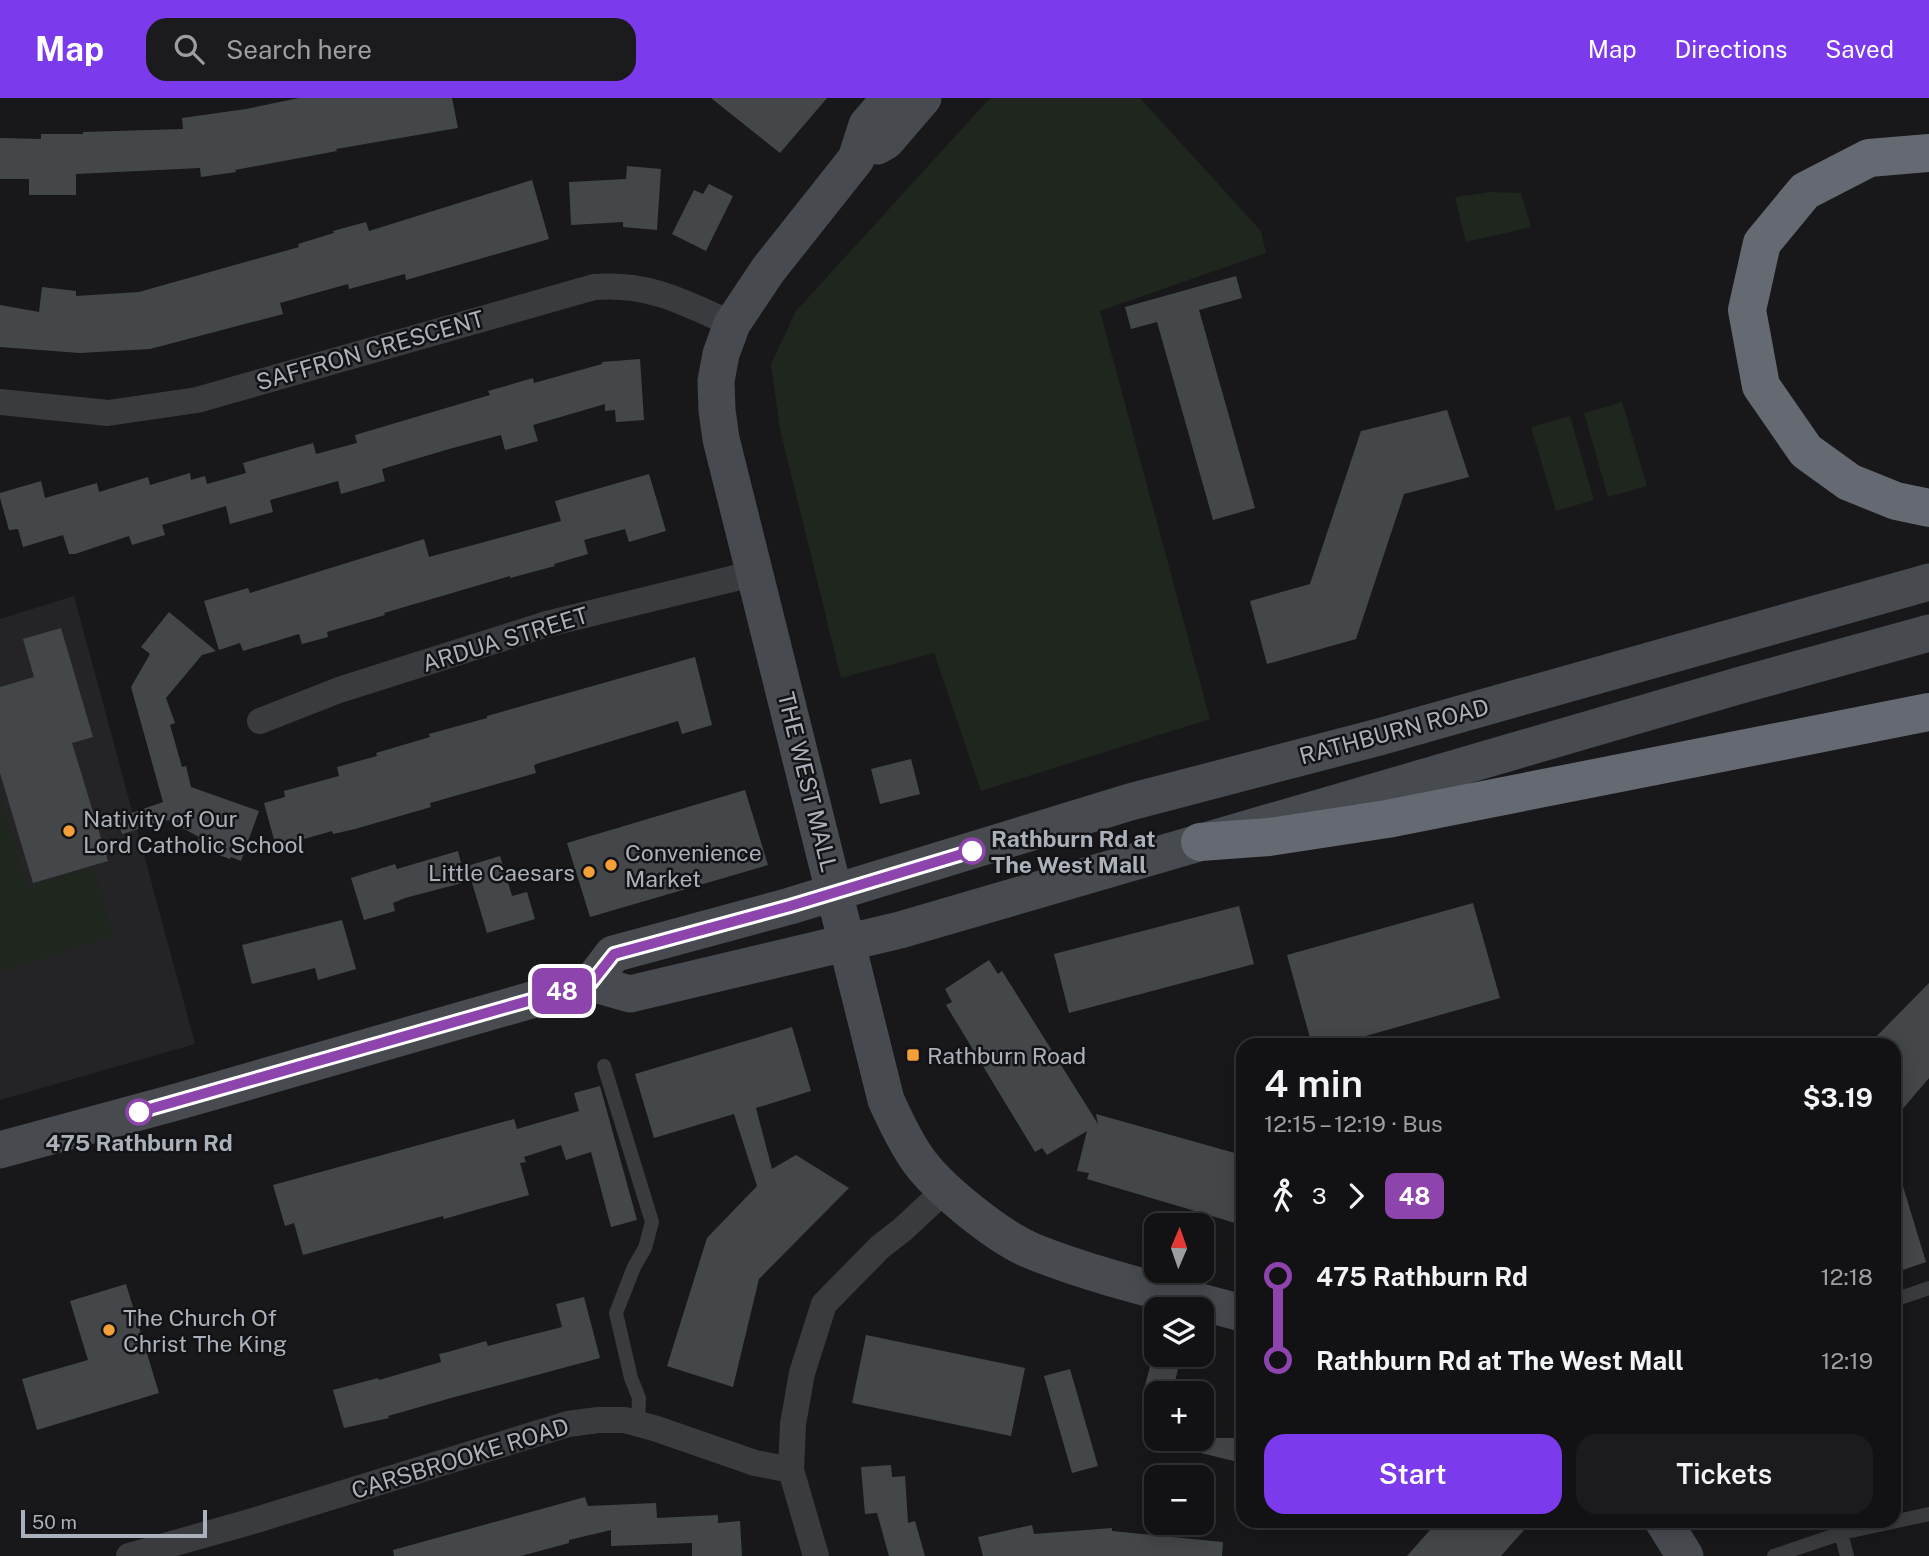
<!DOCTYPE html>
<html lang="en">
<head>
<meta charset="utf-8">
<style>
	:root { --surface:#121214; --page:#1b1b1d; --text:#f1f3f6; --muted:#9c9ea0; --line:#313234; --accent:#7c3aed }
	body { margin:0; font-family:"Public Sans",sans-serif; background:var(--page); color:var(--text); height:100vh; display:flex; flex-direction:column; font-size:26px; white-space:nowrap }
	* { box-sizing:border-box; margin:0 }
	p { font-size:23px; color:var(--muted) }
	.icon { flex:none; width:38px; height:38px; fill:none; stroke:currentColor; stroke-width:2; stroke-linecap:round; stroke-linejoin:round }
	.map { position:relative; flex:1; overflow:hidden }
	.panel { position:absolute; left:1236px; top:940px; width:665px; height:490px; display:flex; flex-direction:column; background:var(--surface); border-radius:21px; box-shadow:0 4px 18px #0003,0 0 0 2px var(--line) }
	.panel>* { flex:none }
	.badge { padding:0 14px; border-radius:10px; font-size:24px; line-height:46px }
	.needle { width:46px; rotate:2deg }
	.tools { position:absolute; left:1144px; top:1115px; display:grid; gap:14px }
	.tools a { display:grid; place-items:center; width:70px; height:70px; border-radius:14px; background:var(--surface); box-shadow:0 4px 18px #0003,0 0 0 2px var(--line); font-size:35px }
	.scale { position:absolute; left:21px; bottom:18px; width:186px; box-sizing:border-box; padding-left:7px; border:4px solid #aab1ba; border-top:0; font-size:19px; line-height:24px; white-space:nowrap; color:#aab1ba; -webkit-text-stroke:5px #131315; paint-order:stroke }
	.map>.badge { position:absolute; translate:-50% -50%; box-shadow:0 0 0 4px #fff }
	.legs { display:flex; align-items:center; gap:10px; height:77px; padding:0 28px; font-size:23px }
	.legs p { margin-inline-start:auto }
	.head { display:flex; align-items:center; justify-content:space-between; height:119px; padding:0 28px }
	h1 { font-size:38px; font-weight:600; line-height:52px }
	.action { display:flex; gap:14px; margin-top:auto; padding:14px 28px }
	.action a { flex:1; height:80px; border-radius:21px; background:var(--accent); color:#fff; font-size:28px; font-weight:600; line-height:80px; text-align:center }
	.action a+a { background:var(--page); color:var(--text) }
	ul { padding:0 28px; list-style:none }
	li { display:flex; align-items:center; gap:24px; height:84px; font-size:26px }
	li i { display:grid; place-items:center; width:10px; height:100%; margin:0 9px; background:currentColor }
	li i::after { content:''; width:18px; height:18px; margin:-9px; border:5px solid; border-radius:50%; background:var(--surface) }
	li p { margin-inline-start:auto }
	li:first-child i { background:linear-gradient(#0000 50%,currentColor 0) }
	li:last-child i { background:linear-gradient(currentColor 50%,#0000 0) }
	header { display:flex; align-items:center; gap:42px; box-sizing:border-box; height:98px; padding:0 35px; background:var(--accent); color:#fff }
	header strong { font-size:33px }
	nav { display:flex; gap:38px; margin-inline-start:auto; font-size:24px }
	.search { width:490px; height:63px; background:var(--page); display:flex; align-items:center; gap:18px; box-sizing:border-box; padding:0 24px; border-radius:21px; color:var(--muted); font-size:26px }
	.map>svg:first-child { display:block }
	.built { fill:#242427 }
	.green { fill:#1e261e }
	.building { fill:#44474a }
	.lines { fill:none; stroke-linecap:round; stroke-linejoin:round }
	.lane { stroke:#393b3f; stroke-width:14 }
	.street { stroke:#393b3f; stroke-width:26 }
	.secondary { stroke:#474a4f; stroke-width:37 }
	.highway { stroke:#656971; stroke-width:38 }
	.line-1-casing { stroke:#fff; stroke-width:16 }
	.line-1 { stroke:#8e44ad; stroke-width:10 }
	.poi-dot { fill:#f49f37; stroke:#131315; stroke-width:2.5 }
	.stop-1-dot { fill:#fff; stroke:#8e44ad; stroke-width:3.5 }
	.labels { text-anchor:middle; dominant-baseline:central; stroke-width:5; stroke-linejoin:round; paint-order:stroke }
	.street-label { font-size:23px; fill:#aab1ba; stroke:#131315 }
	.poi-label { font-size:23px; fill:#aab1ba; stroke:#131315; text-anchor:start }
	.stop-label { font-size:23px; font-weight:bold; fill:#aab1ba; stroke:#131315; text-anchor:start }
</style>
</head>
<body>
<header>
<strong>Map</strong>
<div class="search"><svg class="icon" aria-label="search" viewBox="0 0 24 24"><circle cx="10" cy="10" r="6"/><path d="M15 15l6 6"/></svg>Search here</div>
<nav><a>Map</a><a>Directions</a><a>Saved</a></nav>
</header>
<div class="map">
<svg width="1929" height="1458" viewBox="0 0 1929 1458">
	<rect width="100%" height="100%" fill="#18181a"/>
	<path class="built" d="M 74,498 L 195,946 L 0,1002 L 0,521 Z"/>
	<path class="green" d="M 990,0 L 1140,0 L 1261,133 L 1266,155 L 1100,213 L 1210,621 L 981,693 L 934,555 L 841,580 L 780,331 L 771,266 L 796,213 Z
		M 1490,94 L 1521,95 L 1531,129 L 1466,144 L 1455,99 Z
		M 1622,304 L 1647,388 L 1608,399 L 1584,315 Z
		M 1570,318 L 1594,402 L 1556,413 L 1531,329 Z
		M 0,695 L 27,789 L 93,769 L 113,838 L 0,874 Z"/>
	<path class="building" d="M 299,0 L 452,0 L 458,30 L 336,51 L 337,53 L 235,72 L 236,74 L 201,79 L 200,70 L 76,76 L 76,97 L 29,97 L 29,81 L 0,81 L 0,40 L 41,41 L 41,36 L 83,36 L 83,34 L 183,31 L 182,20 L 246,11 Z
		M 711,0 L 827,0 L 780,55 Z
		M 627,68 L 661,71 L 657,132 L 623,129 L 623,124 L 571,127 L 569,84 L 626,81 Z
		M 532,82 L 549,141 L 406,182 L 405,176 L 349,191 L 348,186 L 280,205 L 283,216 L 150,251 L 80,255 L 0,249 L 0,207 L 39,214 L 42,189 L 76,193 L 76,198 L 139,194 L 299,149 L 298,146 L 334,135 L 333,133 L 366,124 L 369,133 Z
		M 709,86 L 733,98 L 706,153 L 672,136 L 694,92 L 703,96 Z
		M 1236,178 L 1242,200 L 1199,212 L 1255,410 L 1213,422 L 1157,224 L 1131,231 L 1125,209 Z
		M 640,261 L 644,322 L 616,324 L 615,312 L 605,313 L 605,306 L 533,327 L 538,343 L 505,352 L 501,337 L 449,351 L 382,371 L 385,383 L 341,396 L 338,383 L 270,402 L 273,414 L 230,426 L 226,408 L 162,427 L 165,437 L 132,447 L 129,438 L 75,456 L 69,456 L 63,437 L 23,449 L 18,431 L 9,432 L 0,400 L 0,395 L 41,383 L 45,400 L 97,385 L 99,394 L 148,379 L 150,387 L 190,375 L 191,382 L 205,378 L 207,386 L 246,375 L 243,365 L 313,345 L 316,356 L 357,345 L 355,337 L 490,297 L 488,293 L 533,280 L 534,285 L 602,266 L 602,264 Z
		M 1447,312 L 1469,379 L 1404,396 L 1356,541 L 1267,566 L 1250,503 L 1310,486 L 1361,333 Z
		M 649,376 L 666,433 L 629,444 L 625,431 L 584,442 L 588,456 L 554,466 L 555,468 L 510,480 L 510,478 L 384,515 L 385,517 L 327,534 L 328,539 L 302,546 L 299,536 L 243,553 L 240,545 L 219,552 L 204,503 L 248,490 L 250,495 L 424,441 L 429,459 L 561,423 L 555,403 Z
		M 169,514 L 216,553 L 202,557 L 166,600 L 175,625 L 170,627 L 182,669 L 186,668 L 191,689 L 259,713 L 241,763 L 231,759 L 230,761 L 196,749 L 199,739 L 168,722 L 122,736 L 117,720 L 163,704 L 131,589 L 150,556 L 141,549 Z
		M 61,530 L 93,639 L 72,645 L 108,763 L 33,785 L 0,675 L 0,589 L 34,579 L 23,541 Z
		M 695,559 L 712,627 L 682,636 L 678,623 L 536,666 L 534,668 L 536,675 L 430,705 L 431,709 L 355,731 L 333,736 L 332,733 L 276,749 L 264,705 L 285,699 L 284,693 L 339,678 L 337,669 L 377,658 L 376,655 L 430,639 L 429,636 L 487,620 L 487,618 Z
		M 911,661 L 920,696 L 880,706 L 871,671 Z
		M 745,692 L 768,767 L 590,819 L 567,745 Z
		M 458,753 L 466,784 L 405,800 L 393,805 L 395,813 L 364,822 L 351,780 L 395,766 L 397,771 Z
		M 500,758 L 512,798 L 527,794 L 535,821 L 487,835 L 467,768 Z
		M 1473,805 L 1500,900 L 1334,947 L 1312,947 L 1287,857 Z
		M 1239,808 L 1254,866 L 1069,915 L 1054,856 Z
		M 342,822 L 356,871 L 318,882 L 315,870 L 252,886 L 242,847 Z
		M 989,862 L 998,876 L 1002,873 L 1098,1026 L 1096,1016 L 1242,1057 L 1242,1127 L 1087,1081 L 1089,1075 L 1077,1073 L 1087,1033 L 1047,1057 L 1042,1050 L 1035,1054 L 946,907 L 952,904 L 945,891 Z
		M 1929,885 L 1929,980 L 1894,1021 L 1894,947 L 1868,947 Z
		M 792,929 L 811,993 L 756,1010 L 772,1071 L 796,1057 L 849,1090 L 759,1181 L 733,1289 L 667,1268 L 707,1140 L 757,1088 L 734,1016 L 654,1040 L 635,976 Z
		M 600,988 L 637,1122 L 611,1129 L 591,1054 L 566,1062 L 561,1047 L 524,1059 L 526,1064 L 520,1065 L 529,1097 L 444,1121 L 443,1118 L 399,1130 L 303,1157 L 294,1125 L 285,1128 L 273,1087 L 514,1021 L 517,1031 L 579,1013 L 574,995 Z
		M 1898,1072 L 1926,1164 L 1894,1175 L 1894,1073 Z
		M 126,1186 L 159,1295 L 37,1332 L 22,1281 L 88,1262 L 70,1203 Z
		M 584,1199 L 600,1260 L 451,1300 L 388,1318 L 389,1320 L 344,1330 L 333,1292 L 378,1280 L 379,1282 L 441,1264 L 439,1256 L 448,1254 L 486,1243 L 488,1248 L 562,1229 L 556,1206 Z
		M 866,1237 L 1025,1270 L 1011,1338 L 852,1305 Z
		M 1151,1265 L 1178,1271 L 1172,1295 L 1143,1295 Z
		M 1070,1271 L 1098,1368 L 1072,1375 L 1044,1278 Z
		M 1173,1340 L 1242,1340 L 1242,1365 L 1172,1348 Z
		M 891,1367 L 892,1379 L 905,1378 L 908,1425 L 915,1423 L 925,1458 L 889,1458 L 877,1415 L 865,1416 L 861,1369 Z
		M 585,1399 L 588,1408 L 656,1405 L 657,1420 L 718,1417 L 718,1425 L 740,1423 L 742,1458 L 692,1458 L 692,1445 L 611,1448 L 611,1432 L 569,1442 L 569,1445 L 521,1458 L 394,1458 L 393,1452 Z
		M 1438,1423 L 1532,1423 L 1501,1458 L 1407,1458 Z
		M 1032,1427 L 1034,1436 L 1112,1430 L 1112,1433 L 1223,1444 L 1222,1458 L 983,1458 L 978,1439 Z"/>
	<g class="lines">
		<path class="lane" d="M 604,968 L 652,1124 L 645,1150 L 634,1169 L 616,1215 L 631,1280 L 639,1300 L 638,1326
			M 1894,1202 L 1929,1190
			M 1838,1423 L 1847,1458
			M 1774,1458 L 1842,1435 L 1929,1416"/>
		<path class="street" d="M 0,304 L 108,315 L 197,302 L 594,189 C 650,185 683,204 732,226
			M 260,623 L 339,592 L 547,526 L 756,475
			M 129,1458 L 253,1423 L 568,1326 L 598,1322 L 625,1322 L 657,1331 L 755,1365 L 791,1372
			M 816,1458 L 791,1372 L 793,1326 L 802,1275 L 824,1206 L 880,1149 L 902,1132 L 945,1092"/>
		<path class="secondary" d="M 890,0 L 867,27 L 856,61 L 768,172 L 732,226 L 721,256 L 716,283 L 717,312 L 721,341 L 886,1002 C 895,1022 904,1041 916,1059 C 936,1089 998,1139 1032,1153 C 1099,1180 1173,1196 1242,1215
			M 877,48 L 886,43 L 923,0
			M 591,885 L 613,856 L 790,808 L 1130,704 L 1379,639 L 1929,484
			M 0,1052 L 180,1003 L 580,888 L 591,885 L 630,896 L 900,832 L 1741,587 L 1929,535
			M 1663,1423 L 1685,1458"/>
		<path class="highway" d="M 1929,55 L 1869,60 L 1805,93 L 1762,145 L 1747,212 L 1761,288 L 1806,353 L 1849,384 L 1896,403 L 1929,410
			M 1200,744 L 1269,739 L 1387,721 L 1929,614"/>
	</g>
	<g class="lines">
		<defs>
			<path id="line-1" d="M 139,1014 L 591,885 L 614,856 L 790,808 L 972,753"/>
		</defs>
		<use href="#line-1" class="line-1-casing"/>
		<use href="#line-1" class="line-1"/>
	</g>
	<g class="poi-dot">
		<circle cx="69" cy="733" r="7"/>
		<circle cx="611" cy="767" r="7"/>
		<circle cx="589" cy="774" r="7"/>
		<rect x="906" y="950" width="14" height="14" rx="3.5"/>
		<circle cx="109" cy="1232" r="7"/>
	</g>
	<g class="stop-1-dot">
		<circle cx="972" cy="753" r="12"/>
		<circle cx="139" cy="1014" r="12"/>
	</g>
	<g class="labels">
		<g class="street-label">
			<text transform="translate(370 252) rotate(-16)">SAFFRON CRESCENT</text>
			<text transform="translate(505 541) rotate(-17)">ARDUA STREET</text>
			<text transform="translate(1394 633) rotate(-15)">RATHBURN ROAD</text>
			<text transform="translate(808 684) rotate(76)">THE WEST MALL</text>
			<text transform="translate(460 1360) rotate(-17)">CARSBROOKE ROAD</text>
		</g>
		<g class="poi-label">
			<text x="83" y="720">Nativity of Our<tspan x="83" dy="26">Lord Catholic School</tspan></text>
			<text x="625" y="754">Convenience<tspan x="625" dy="26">Market</tspan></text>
			<text x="575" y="774" text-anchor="end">Little Caesars</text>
			<text x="927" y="957">Rathburn Road</text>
			<text x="123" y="1219">The Church Of<tspan x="123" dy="26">Christ The King</tspan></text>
		</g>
		<g class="stop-label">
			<text x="991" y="740">Rathburn Rd at<tspan x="991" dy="26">The West Mall</tspan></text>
			<text x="139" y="1044" text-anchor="middle">475 Rathburn Rd</text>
		</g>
	</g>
</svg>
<div class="tools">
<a><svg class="needle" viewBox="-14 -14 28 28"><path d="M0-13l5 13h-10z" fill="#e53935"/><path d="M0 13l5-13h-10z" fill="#9c9ea0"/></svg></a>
<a><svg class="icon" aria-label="layers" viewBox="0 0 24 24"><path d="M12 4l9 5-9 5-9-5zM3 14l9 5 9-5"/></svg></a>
<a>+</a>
<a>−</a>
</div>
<div class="scale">50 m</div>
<b class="badge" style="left:562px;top:893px;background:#8e44ad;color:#fff">48</b>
<section class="panel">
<div class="head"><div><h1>4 min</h1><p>12:15 – 12:19 · Bus</p></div><b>$3.19</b></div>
<div class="legs"><svg class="icon" aria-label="walk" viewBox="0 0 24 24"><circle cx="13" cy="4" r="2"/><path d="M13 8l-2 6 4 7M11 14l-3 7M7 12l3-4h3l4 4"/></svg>3<svg class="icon" aria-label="forward" viewBox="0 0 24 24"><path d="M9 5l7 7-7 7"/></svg><b class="badge" style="background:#8e44ad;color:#fff">48</b></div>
<ul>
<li><i style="color:#8e44ad"></i><b>475 Rathburn Rd</b><p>12:18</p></li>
<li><i style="color:#8e44ad"></i><b>Rathburn Rd at The West Mall</b><p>12:19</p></li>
</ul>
<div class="action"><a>Start</a><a>Tickets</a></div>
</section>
</div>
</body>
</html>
